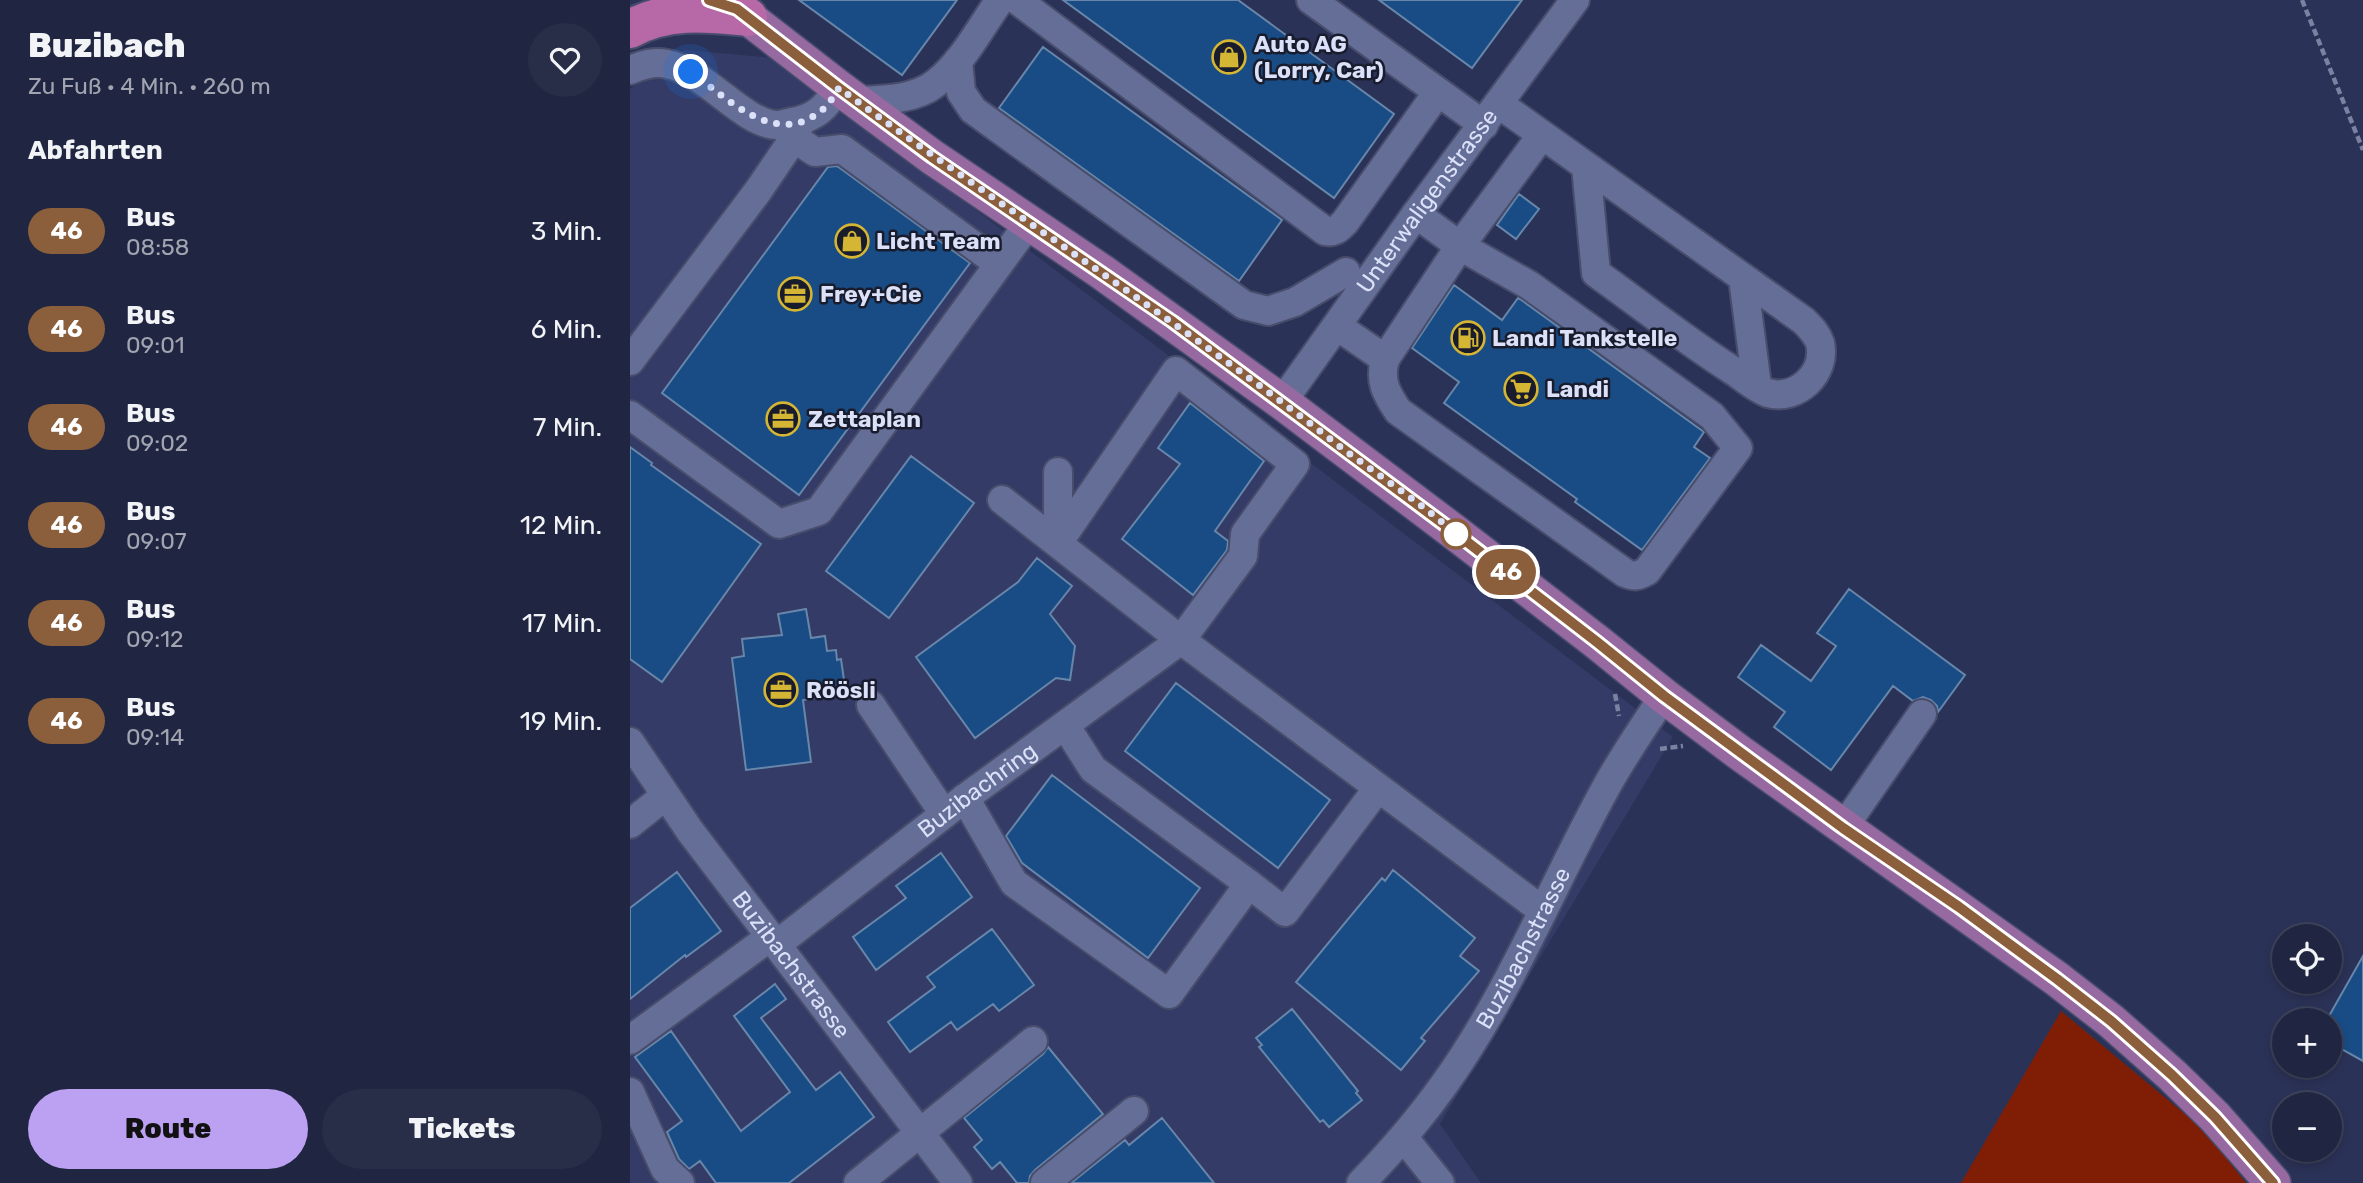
<!DOCTYPE html>
<html lang="de">
<head>
<meta charset="utf-8">
<style>
	:root { --surface:#202641; --page:#282e48; --text:#f1f3f6; --muted:#a2a5b1; --line:#3d435a; --accent:#bca0f2 }
	body { margin:0; font-family:Rubik,sans-serif; background:var(--page); color:var(--text); height:100vh; display:flex; flex-direction:column; font-size:26px; white-space:nowrap }
	* { box-sizing:border-box; margin:0 }
	p { font-size:23px; color:var(--muted) }
	.icon { flex:none; width:38px; height:38px; fill:none; stroke:currentColor; stroke-width:2; stroke-linecap:round; stroke-linejoin:round }
	.map { position:relative; flex:1; overflow:hidden }
	.drawer { display:flex; flex-direction:column; background:var(--surface); width:630px }
	.drawer>* { flex:none }
	.badge { padding:0 14px; border-radius:23px; font-size:24px; line-height:46px }
	.buttons { position:absolute; left:1642px; top:924px; display:grid; gap:14px }
	.buttons a { display:grid; place-items:center; width:70px; height:70px; border-radius:50%; background:var(--surface); box-shadow:0 4px 10px #0003,0 0 0 2px var(--line); font-size:35px }
	.you { position:absolute; width:35px; height:35px; margin:-18px; border:5px solid #fff; border-radius:50%; background:#1a73e8; box-shadow:0 0 0 10px #1a73e833 }
	.map>.badge { position:absolute; translate:-50% -50%; box-shadow:0 0 0 4px #fff }
	h2 { padding:0 28px; font-size:26px; line-height:63px }
	.round { display:grid; place-items:center; flex:none; width:74px; height:74px; border-radius:37px; background:var(--page) }
	.overview { display:flex; align-items:center; justify-content:space-between; height:119px; padding:0 28px }
	h1 { font-size:33px; font-weight:800; line-height:52px }
	.primary-button { display:flex; gap:14px; margin-top:auto; padding:14px 28px }
	.primary-button a { flex:1; height:80px; border-radius:42px; background:var(--accent); color:#111; font-size:28px; font-weight:800; line-height:80px; text-align:center }
	.primary-button a+a { background:var(--page); color:var(--text) }
	ul { padding:0; list-style:none }
	li { display:flex; align-items:center; gap:21px; height:98px; padding:0 28px }
	li div { flex:1 }
	li b { display:block; font-size:26px }
	li em { font-style:normal }
	li .badge { min-width:77px; font-weight:700; text-align:center }
	main { display:flex; flex:1; min-height:0 }
	.map>svg:first-child { display:block }
	.built { fill:#333b66 }
	.green { fill:#801e05 }
	.building { fill:#194c85; stroke:#6886aa; stroke-width:2 }
	.lines { fill:none; stroke-linecap:round; stroke-linejoin:round }
	.minor-casing { stroke:#484d6c; stroke-width:32 }
	.major-casing { stroke:#484d6c; stroke-width:38 }
	.highway-casing { stroke:#484d6c; stroke-width:42 }
	.path { stroke:#7b81a0; stroke-width:4.5; stroke-dasharray:7 3.5; stroke-linecap:butt }
	.minor { stroke:#656e97; stroke-width:28 }
	.major { stroke:#966aa1; stroke-width:35 }
	.highway { stroke:#b668a7; stroke-width:38 }
	.line-casing { stroke:#fff; stroke-width:16 }
	.line { stroke:#8b5e3c; stroke-width:10 }
	.walk { stroke:#dbe1f9; stroke-width:7; stroke-dasharray:0 12.6 }
	.stop-dot { fill:#fff; stroke:#8b5e3c; stroke-width:3.5 }
	.labels { text-anchor:middle; dominant-baseline:central; stroke-width:5; stroke-linejoin:round; paint-order:stroke }
	.poi-label { font-size:23px; font-weight:bold; fill:#dbe1f9; stroke:#181c2c; text-anchor:start }
	.street-label { font-size:23px; fill:#dbe1f9; stroke:#181c2c }
</style>
</head>
<body>
<main>
<section class="drawer">
<div class="overview"><div><h1>Buzibach</h1><p>Zu Fuß · 4 Min. · 260 m</p></div><a class="round"><svg class="icon" aria-label="heart" viewBox="0 0 24 24"><path d="M12 20l-8-8c-3-5 5-10 8-4 3-6 11-1 8 4z"/></svg></a></div>
<h2>Abfahrten</h2>
<ul>
<li><span class="badge" style="background:#8b5e3c;color:#fff">46</span><div><b>Bus</b><p>08:58</p></div><em>3 Min.</em></li>
<li><span class="badge" style="background:#8b5e3c;color:#fff">46</span><div><b>Bus</b><p>09:01</p></div><em>6 Min.</em></li>
<li><span class="badge" style="background:#8b5e3c;color:#fff">46</span><div><b>Bus</b><p>09:02</p></div><em>7 Min.</em></li>
<li><span class="badge" style="background:#8b5e3c;color:#fff">46</span><div><b>Bus</b><p>09:07</p></div><em>12 Min.</em></li>
<li><span class="badge" style="background:#8b5e3c;color:#fff">46</span><div><b>Bus</b><p>09:12</p></div><em>17 Min.</em></li>
<li><span class="badge" style="background:#8b5e3c;color:#fff">46</span><div><b>Bus</b><p>09:14</p></div><em>19 Min.</em></li>
</ul>
<div class="primary-button"><a>Route</a><a>Tickets</a></div>
</section>
<div class="map">
<svg width="1733" height="1183" viewBox="0 0 1733 1183">
	<rect width="100%" height="100%" fill="#2b3257"/>
	<path class="built" d="M 55,50 L 145,58 L 1043,737 L 810,1124 L 851,1183 L 0,1183 L 0,89 Z"/>
	<path class="green" d="M 1431,1011 L 1573,1129 L 1616,1183 L 1331,1183 Z"/>
	<path class="building" d="M 169,0 L 327,0 L 272,75 Z
		M 433,0 L 608,0 L 764,114 L 704,198 Z
		M 749,0 L 892,0 L 842,68 Z
		M 413,47 L 652,220 L 609,281 L 369,108 Z
		M 207,166 L 340,263 L 169,495 L 32,393 L 198,167 Z
		M 889,194 L 909,209 L 886,239 L 867,225 Z
		M 824,285 L 872,320 L 888,298 L 890,299 L 1074,432 L 1064,447 L 1080,458 L 1012,550 L 945,502 L 947,499 L 814,403 L 829,382 L 782,348 Z
		M 560,403 L 634,461 L 585,531 L 598,541 L 597,550 L 563,595 L 492,539 L 550,464 L 528,448 Z
		M 0,447 L 22,463 L 21,465 L 131,544 L 32,682 L 0,659 Z
		M 281,456 L 344,503 L 259,618 L 196,571 Z
		M 407,558 L 442,586 L 420,614 L 445,646 L 440,680 L 426,678 L 345,738 L 286,657 L 388,582 Z
		M 1219,589 L 1335,675 L 1308,712 L 1307,706 L 1301,700 L 1293,697 L 1283,701 L 1263,686 L 1201,770 L 1144,727 L 1155,712 L 1108,677 L 1131,645 L 1181,681 L 1206,646 L 1187,633 Z
		M 176,609 L 181,638 L 195,636 L 197,651 L 206,650 L 207,660 L 211,659 L 214,680 L 210,681 L 212,694 L 173,700 L 181,762 L 116,770 L 102,658 L 114,656 L 112,639 L 152,635 L 148,614 Z
		M 546,683 L 700,800 L 648,868 L 495,751 Z
		M 422,775 L 570,888 L 518,958 L 392,863 L 376,836 Z
		M 311,853 L 342,897 L 246,970 L 223,937 L 276,898 L 266,886 Z
		M 763,870 L 845,938 L 830,956 L 849,971 L 791,1038 L 795,1041 L 771,1070 L 666,982 L 752,878 L 755,881 Z
		M 47,872 L 91,931 L 56,957 L 55,955 L 0,999 L 0,908 Z
		M 362,929 L 404,985 L 369,1011 L 363,1004 L 327,1030 L 321,1022 L 280,1052 L 258,1022 L 305,987 L 297,977 Z
		M 1733,956 L 1733,1061 L 1699,1042 L 1699,1016 Z
		M 145,984 L 156,999 L 131,1018 L 186,1090 L 210,1072 L 244,1117 L 159,1183 L 86,1183 L 70,1161 L 59,1169 L 49,1159 L 37,1132 L 52,1121 L 5,1057 L 41,1031 L 111,1131 L 160,1092 L 104,1016 Z
		M 662,1009 L 728,1091 L 726,1093 L 732,1100 L 699,1127 L 693,1120 L 690,1122 L 629,1047 L 632,1045 L 626,1038 Z
		M 418,1047 L 473,1114 L 405,1170 L 400,1176 L 399,1183 L 387,1183 L 370,1162 L 362,1169 L 344,1147 L 352,1140 L 334,1118 L 413,1054 Z
		M 532,1118 L 584,1183 L 441,1183 L 495,1140 L 499,1145 Z"/>
	<g class="lines">
		<defs>
			<g id="minor">
				<path d="M 387,0 L 695,231 C 705,233 709,228 715,222 L 808,92"/>
				<path d="M 681,0 L 854,125"/>
				<path d="M 328,61 L 331,92 L 343,110 L 614,305 L 638,311 L 665,302 L 716,272"/>
				<path d="M 0,70 C 12,65 24,61 37,64 C 75,71 113,123 146,125 C 151,125 157,123 162,122 C 187,118 195,107 209,88"/>
				<path d="M 227,101 C 252,100 285,100 306,83 C 333,62 350,28 370,0"/>
				<path d="M 869,104 L 1174,321 C 1181,328 1187,334 1190,343 C 1197,373 1167,401 1138,393 C 1126,389 1113,377 1102,370 C 1055,340 1011,305 966,273 L 956,166"/>
				<path d="M 164,138 L 185,152 L 212,149 L 369,264"/>
				<path d="M 1113,278 L 1127,386"/>
				<path d="M 707,326 L 755,359 C 749,381 756,393 768,411 L 995,573 C 1004,577 1008,576 1017,571 L 1108,448 L 1082,416 L 899,285 L 830,246 L 912,135"/>
				<path d="M 755,359 L 830,246 L 786,214"/>
				<path d="M 0,361 L 128,191 L 164,138 L 171,121"/>
				<path id="s1" d="M 652,402 L 786,214 L 945,0"/>
				<path d="M 0,415 L 149,524 L 189,511 L 399,223"/>
				<path d="M 428,472 L 428,543"/>
				<path d="M 372,500 L 551,640 L 913,911"/>
				<path d="M 241,705 L 314,814"/>
				<path id="s2" d="M 0,742 L 60,831 L 328,1183"/>
				<path d="M 335,798 L 384,883 L 539,994 L 619,884 L 463,769 L 435,725"/>
				<path d="M 0,824 L 35,796"/>
				<path d="M 1213,828 L 1292,714"/>
				<path d="M 619,884 L 655,912 L 748,788"/>
				<path id="s3" d="M 146,945 L 335,798 L 551,640 L 613,556 L 615,534 L 665,464 L 546,371 L 428,543"/>
				<path d="M 0,1040 L 140,937"/>
				<path d="M 0,1092 L 35,1169 L 50,1183"/>
				<path d="M 774,1138 L 810,1183"/>
				<path d="M 228,1183 L 403,1041"/>
				<path d="M 415,1183 L 504,1111"/>
				<path id="s4" d="M 731,1183 C 761,1152 788,1121 813,1086 C 881,992 923,882 979,782 C 996,752 1015,724 1034,696"/>
			</g>
			<path id="major" d="M 100,0 L 107,9 L 209,88 L 302,157 L 472,272 L 652,402 L 823,531 L 967,642 L 1034,696 L 1110,753 L 1427,979 L 1481,1021 L 1542,1075 L 1585,1117 L 1643,1183"/>
			<path id="highway" d="M 0,29 C 37,8 79,13 118,17"/>
		</defs>
		<use href="#minor" class="minor-casing"/>
		<use href="#major" class="major-casing"/>
		<use href="#highway" class="highway-casing"/>
		<path class="path" d="M 1672,0 L 1733,150
			M 985,694 L 989,716
			M 1030,749 L 1053,746"/>
		<use href="#minor" class="minor"/>
		<use href="#major" class="major"/>
		<use href="#highway" class="highway"/>
	</g>
	<g class="lines">
		<defs>
			<path id="line" d="M 79,0 L 107,9 L 209,88 L 302,157 L 543,322 L 823,531 L 967,642 L 1034,696 L 1213,828 L 1329,907 L 1427,979 L 1481,1021 L 1542,1075 L 1585,1117 L 1643,1183"/>
		</defs>
		<use href="#line" class="line-casing"/>
		<use href="#line" class="line"/>
		<path class="walk" d="M 61,72 C 98,99 146,149 192,110 C 199,105 204,95 209,88 C 374,209 546,319 708,445 C 746,474 790,502 826,534"/>
	</g>
	<defs>
		<symbol id="shop-ring" viewBox="-11 -11 22 22"><circle r="9.5" fill="#181c2c" stroke="#d5b534" stroke-width="1.5"/><path d="M-5-2.5h2.3a2.7 3.5 0 0 1 5.4 0H5L5.5 6h-11ZM-1.5-2.5h3a1.5 2.3 0 0 0-3 0Z" fill="#d5b534"/></symbol>
		<symbol id="office-ring" viewBox="-11 -11 22 22"><circle r="9.5" fill="#181c2c" stroke="#d5b534" stroke-width="1.5"/><path d="M-6-3h4V-5.5h4V-3h4V5H-6ZM-1-4.5V-3h2v-1.5ZM-6 0V1H6V0Z" fill="#d5b534"/></symbol>
		<symbol id="fuel-ring" viewBox="-11 -11 22 22"><circle r="9.5" fill="#181c2c" stroke="#d5b534" stroke-width="1.5"/><path d="M-5.5-6h7V0h2V4h1.3V-2.5L3-4.5l.8-.8L6-3V5H2.5V1h-1V6h-7ZM-4.2-4.7v3.2H.2V-4.7Z" fill="#d5b534"/></symbol>
		<symbol id="supermarket-ring" viewBox="-11 -11 22 22"><circle r="9.5" fill="#181c2c" stroke="#d5b534" stroke-width="1.5"/><path d="M-6-5.5h2.5l.6 2H6L4.5 2H-2.5L-4.4-4H-6ZM-1.5 3.2a1.3 1.3 0 1 0 .1 0ZM3 3.2a1.3 1.3 0 1 0 .1 0Z" fill="#d5b534"/></symbol>
	</defs>
	<g fill-rule="evenodd">
		<use href="#shop-ring" x="580" y="38" width="38" height="38"/>
		<use href="#shop-ring" x="203" y="222" width="38" height="38"/>
		<use href="#office-ring" x="146" y="275" width="38" height="38"/>
		<use href="#fuel-ring" x="819" y="319" width="38" height="38"/>
		<use href="#supermarket-ring" x="872" y="370" width="38" height="38"/>
		<use href="#office-ring" x="134" y="400" width="38" height="38"/>
		<use href="#office-ring" x="132" y="671" width="38" height="38"/>
	</g>
	<circle class="stop-dot" cx="826" cy="534" r="14"/>
	<g class="labels">
		<g class="poi-label">
			<text x="624" y="44">Auto AG<tspan x="624" dy="26">(Lorry, Car)</tspan></text>
			<text x="246" y="241">Licht Team</text>
			<text x="190" y="294">Frey+Cie</text>
			<text x="862" y="338">Landi Tankstelle</text>
			<text x="916" y="389">Landi</text>
			<text x="178" y="419">Zettaplan</text>
			<text x="176" y="690">Röösli</text>
		</g>
		<g class="street-label">
			<text stroke="none"><textPath href="#s1" startOffset="248">Unterwaligenstrasse</textPath></text>
			<text stroke="none"><textPath href="#s3" startOffset="254">Buzibachring</textPath></text>
			<text stroke="none"><textPath href="#s4" startOffset="287">Buzibachstrasse</textPath></text>
			<text stroke="none"><textPath href="#s2" startOffset="275">Buzibachstrasse</textPath></text>
		</g>
	</g>
</svg>
<div class="buttons">
<a><svg class="icon" aria-label="locate" viewBox="0 0 24 24"><circle cx="12" cy="12" r="6"/><path d="M12 2v4M12 18v4M2 12h4M18 12h4"/></svg></a>
<a>+</a>
<a>−</a>
</div>
<div class="you" style="left:61px;top:72px"></div>
<b class="badge" style="left:876px;top:572px;background:#8b5e3c;color:#fff">46</b>
</div>
</main>
</body>
</html>
